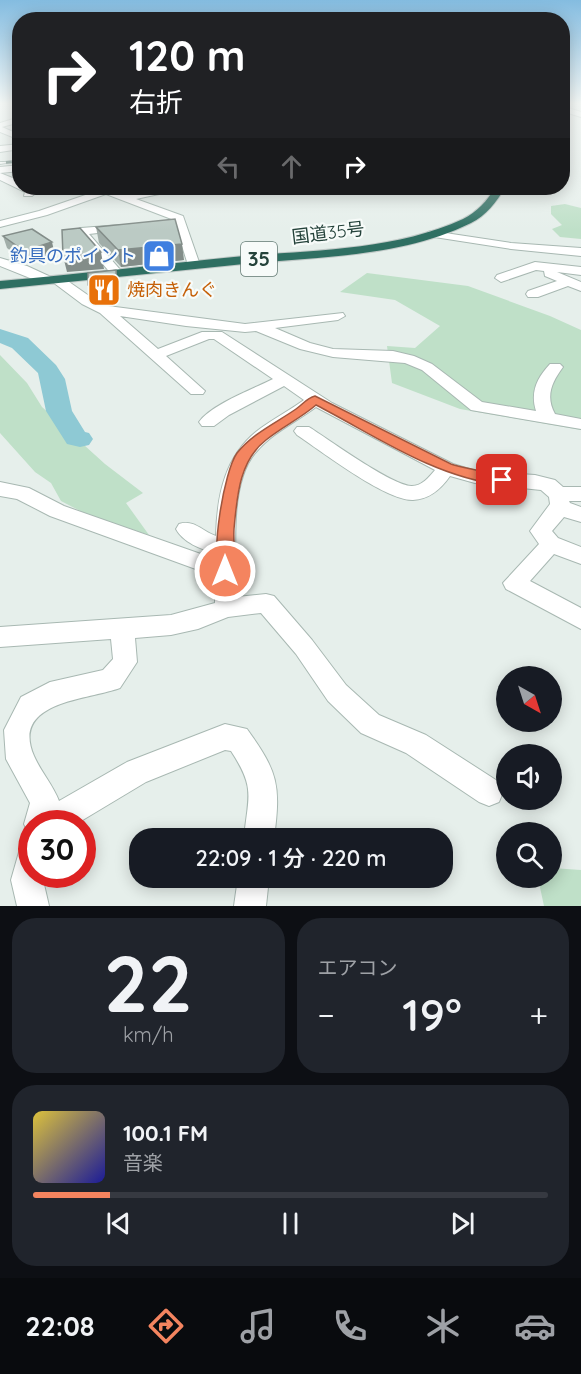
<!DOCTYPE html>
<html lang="ja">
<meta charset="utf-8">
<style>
:root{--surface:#171b24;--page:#20242c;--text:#f1f3f6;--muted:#9ea1a6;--line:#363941;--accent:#f4845f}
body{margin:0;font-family:Quicksand,"Noto Sans JP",sans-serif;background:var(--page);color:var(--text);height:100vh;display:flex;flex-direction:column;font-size:22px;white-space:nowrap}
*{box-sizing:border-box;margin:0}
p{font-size:20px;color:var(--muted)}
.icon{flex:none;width:33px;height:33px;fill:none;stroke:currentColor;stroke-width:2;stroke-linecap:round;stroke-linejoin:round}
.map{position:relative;height:906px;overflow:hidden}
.panel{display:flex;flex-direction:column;gap:12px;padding:12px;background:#0d0f14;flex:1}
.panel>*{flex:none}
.top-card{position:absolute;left:12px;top:12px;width:558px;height:183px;border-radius:24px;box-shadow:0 3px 15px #0003;background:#202124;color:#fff;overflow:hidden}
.needle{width:39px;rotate:141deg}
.controls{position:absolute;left:496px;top:666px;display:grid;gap:12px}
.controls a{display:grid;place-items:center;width:66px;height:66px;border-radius:50%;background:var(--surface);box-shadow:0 3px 15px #0003;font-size:30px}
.speed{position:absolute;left:18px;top:810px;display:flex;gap:12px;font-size:30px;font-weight:700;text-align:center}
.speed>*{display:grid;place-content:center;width:78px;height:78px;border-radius:50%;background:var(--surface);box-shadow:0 3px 15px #0003;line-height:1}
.speed .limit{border:9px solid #d22;background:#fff;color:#111}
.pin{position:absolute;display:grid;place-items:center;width:51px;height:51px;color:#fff;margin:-26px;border-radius:12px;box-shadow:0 3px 9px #0006}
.me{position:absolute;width:66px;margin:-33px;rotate:0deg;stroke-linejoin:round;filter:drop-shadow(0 0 4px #0008)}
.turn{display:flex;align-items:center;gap:21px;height:126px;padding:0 18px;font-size:27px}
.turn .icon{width:78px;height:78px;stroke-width:2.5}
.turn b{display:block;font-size:42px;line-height:51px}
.lanes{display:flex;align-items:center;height:57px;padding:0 18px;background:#0003;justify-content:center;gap:30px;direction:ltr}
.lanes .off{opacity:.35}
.big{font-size:45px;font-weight:600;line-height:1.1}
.panel .card{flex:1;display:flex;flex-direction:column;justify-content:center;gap:9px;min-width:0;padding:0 21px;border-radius:24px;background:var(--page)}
.panel .dial{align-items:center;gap:0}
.dial b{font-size:78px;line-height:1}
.song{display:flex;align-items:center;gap:18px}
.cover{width:72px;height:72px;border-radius:9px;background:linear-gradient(135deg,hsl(50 70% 55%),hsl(240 70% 35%))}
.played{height:6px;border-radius:3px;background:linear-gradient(90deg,var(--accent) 15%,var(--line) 15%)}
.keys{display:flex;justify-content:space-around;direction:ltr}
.heat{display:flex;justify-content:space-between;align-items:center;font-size:33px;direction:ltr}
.panel .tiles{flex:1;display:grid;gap:12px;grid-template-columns:1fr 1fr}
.card:last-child{grid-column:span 2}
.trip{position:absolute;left:129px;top:828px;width:324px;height:60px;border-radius:24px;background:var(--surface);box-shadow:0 3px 15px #0003;font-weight:600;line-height:60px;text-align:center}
.tab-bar{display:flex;height:96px;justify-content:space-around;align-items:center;background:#090b0e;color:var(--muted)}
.tab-bar .icon{width:42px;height:42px}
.tab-bar .active{color:var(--accent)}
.tab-bar b{font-size:27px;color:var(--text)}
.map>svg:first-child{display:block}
.green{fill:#bfe0c8}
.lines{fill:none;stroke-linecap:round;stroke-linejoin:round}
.river{fill:#8ec9d4;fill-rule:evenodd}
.minor-casing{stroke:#a8b8b2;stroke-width:2}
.highway-casing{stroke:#c2cac8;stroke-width:2}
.minor{fill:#fff;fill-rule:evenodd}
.highway{fill:#2f6f62;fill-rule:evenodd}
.rail-casing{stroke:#5f7d75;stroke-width:3}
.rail{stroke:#f7fbf9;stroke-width:2;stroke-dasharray:6;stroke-linecap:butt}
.wall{fill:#a1aea9}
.shaded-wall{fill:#838d89}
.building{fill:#bbcac4;stroke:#838d89;stroke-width:1.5}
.route{fill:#f4845f;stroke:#9f563e;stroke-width:1.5}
.labels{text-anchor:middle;stroke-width:4.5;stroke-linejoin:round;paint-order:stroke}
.far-street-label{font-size:18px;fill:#24423a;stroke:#f7fbf9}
.far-shop-label{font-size:18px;fill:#366cbe;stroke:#f7fbf9;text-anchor:end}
.far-food-label{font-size:18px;fill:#c56008;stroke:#f7fbf9;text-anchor:start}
.shield{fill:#f7fbf9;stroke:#637a73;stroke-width:1.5}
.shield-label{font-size:20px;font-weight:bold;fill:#24423a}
</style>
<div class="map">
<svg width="581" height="906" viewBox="0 0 581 906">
<rect width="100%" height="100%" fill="#e6efeb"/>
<g class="green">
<path d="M565,204L581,208V239L560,237L552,229L562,225L551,214V206Z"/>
<path d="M367,273L468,286L550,316L581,330V430L460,409L392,383L387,346L415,348L440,326L395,300L340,292Z"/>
<path d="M0,355L27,383L42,407L105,464L143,493L126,503L149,535L86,514L61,501L51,483L35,472L0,433Z"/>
<path d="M552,868L581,870V906H544L538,878H552Z"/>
</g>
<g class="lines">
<path class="river" d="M0,329L28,338L56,365L65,379L72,411L85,432L89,433L93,439L89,445L80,447L67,444L46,411L38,373L12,348L0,343Z"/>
<g class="minor-casing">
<g id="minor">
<path d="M562,106L581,112V117L562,111Z"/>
<path d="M20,117V122L2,127L20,135V140L0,132V123Z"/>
<path d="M20,144V149L0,152V146Z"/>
<path d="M20,165V171L0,173V167Z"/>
<path d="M0,173L20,181V188H31L37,192L32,196H24L25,192L0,180Z"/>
<path d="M93,188H106L126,195L159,188H217L212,191L159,194L136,199L183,216L200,265L198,268L194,269L188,265L174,220L106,194L47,215L0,227V221L39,211L97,191Z"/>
<path d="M120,225L126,228L124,230L89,234L123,273L117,277L113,276L75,231L81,228Z"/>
<path d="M432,231L511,243L581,248V256L511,249L428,236V232Z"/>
<path d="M0,258L27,266L53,278L62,277L92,298L108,306L245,324L343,313L345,316L338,320L275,328L310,343L333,349L393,351L414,356L432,364L482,402L536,411C530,392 537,378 550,364H560L563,367C552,382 545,396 555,414L581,419V429L471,410L422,370L405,363L333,357L300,349L256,331L245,332L186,326L120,316L158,349L202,332H222L332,403L453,464L476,471L535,475L555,480L563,487H581V501H569L570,503L581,507V522L564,517L552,531L558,538L581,547V564L554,554L530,581L581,608V629L506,589L503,583L539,544L530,531L550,504L549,497L541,490L475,483L450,476C441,489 430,499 413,500C386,501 321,451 297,435L294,431L297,427H309C328,439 394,487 412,486C422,486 429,477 435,470L316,407C296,422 272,433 256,452C228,483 236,558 237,597L266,594L274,596L312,640L346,685L379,715L426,735L499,782L503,792L499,802L489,806L479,802L406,753L361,733L328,701L296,654L261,613L228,617L198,629L171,635L135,638L137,662L120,688C88,700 10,701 34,756C41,772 53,785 59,801L127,762L225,724L247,729C278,772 281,785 274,838H244C248,796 256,789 231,751L225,750L146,782L76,824H32V836L29,834L24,824L30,803L6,759L4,730L21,697L50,682L103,670L113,659L111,639L0,647V627L171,615L215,603V576L50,516L17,499L0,496V482L29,488L64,506L215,559V552C201,550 183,542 176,529L179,524C194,519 203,532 216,536C217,495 225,454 261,428C275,418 290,410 304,400L284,386L229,415L214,426H202L199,422C212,404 253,389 273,379L214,339H209L166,356L205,391L203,394H191L100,313L82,304L54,283L45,284L0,266Z"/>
<path d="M535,262L581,267V275L557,272L581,282V291L568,286L538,297H528L526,294L528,291L557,281L545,276L544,271L536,270L501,282L495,278L497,275Z"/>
<path d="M32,841V874H44L43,880L49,906H17L11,880L21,845Z"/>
<path d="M238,878H269L266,906H234Z"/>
</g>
</g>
<g class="highway-casing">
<path id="highway" d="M495,188H505C496,202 486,216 471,223C402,257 318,257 244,264C163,272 81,281 0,289V281C82,274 163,264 244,256C316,250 396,250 463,219C477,212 487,201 495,188Z"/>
</g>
<use href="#minor" class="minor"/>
<use href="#highway" class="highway"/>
<g class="rail-casing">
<path id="rail" d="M0,163L20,161"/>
</g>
<use href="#rail" class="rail"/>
</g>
<g class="wall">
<path d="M96,227L184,260L121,267L99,243Z"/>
<path d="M3,236L55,255L28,264L7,248Z"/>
<path d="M116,270L119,297L98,298L90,294L88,285Z"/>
</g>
<g class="shaded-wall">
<path d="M52,242L55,255L28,264L24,251Z"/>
<path d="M182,244L184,260L121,267L118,250Z"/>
<path d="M101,252L104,269L67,272L63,256Z"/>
</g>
<g class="building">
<path d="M175,219L182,244L118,250L96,227Z"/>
<path d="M80,228L101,252L63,256L62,230Z"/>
<path d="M32,229L52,242L24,251L3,236Z"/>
<path d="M116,270L117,287L96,289L88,285V273Z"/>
</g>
<linearGradient id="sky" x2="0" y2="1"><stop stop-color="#84bce0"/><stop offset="0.45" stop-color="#f4f8f6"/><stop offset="1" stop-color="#f4f8f6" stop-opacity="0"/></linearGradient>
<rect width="581" height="230" fill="url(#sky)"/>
<path class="route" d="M315,396L451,464C462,468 505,475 509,480L502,485C434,477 376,436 316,405C301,418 282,427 266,440C239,461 237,497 234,529C233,543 237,564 231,575L225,577L220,575C210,556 224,471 237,453C253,433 276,423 296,409C303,404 307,398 315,396Z"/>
<defs>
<g id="shop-square" transform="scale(1.725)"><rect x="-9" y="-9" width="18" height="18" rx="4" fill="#3f7fe0" stroke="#f7fbf9"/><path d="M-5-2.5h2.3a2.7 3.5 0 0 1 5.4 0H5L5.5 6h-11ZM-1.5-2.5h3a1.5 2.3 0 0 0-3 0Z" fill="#fff"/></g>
<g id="restaurant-square" transform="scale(1.725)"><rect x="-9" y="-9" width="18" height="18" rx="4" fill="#e8710a" stroke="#f7fbf9"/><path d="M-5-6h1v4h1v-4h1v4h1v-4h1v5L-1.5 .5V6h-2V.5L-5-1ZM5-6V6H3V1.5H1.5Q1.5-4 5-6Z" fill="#fff"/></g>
</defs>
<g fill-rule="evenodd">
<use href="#shop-square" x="159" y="256"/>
<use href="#restaurant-square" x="104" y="290"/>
</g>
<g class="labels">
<g class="far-street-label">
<text transform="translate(328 233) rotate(-7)" y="6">国道35号</text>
</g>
<g class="far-shop-label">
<text x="136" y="262">釣具のポイント</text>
</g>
<g class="far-food-label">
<text x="127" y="296">焼肉きんぐ</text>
</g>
<rect class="shield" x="241" y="242" width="36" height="34" rx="4.5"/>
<g class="shield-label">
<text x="259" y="266">35</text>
</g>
</g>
</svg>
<div class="controls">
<a><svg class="needle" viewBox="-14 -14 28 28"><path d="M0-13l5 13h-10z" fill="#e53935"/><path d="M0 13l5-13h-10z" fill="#9ea1a6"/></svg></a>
<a><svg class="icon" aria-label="sound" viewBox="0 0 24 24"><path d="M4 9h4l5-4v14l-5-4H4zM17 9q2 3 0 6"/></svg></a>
<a><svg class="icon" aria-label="search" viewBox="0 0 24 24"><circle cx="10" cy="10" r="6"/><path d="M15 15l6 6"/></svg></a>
</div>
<div class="speed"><div class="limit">30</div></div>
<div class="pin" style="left:502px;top:480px;background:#d93025"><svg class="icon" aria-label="arrive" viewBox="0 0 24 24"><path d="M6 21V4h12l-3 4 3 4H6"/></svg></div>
<svg class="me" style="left:225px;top:571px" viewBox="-20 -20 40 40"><circle r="17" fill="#f4845f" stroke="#fff" stroke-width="3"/><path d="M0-11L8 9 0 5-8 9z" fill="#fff"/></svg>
<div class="trip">22:09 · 1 分 · 220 m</div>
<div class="top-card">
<div class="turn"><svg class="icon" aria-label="right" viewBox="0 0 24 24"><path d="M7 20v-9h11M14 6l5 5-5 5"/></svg><div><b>120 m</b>右折</div></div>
<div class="lanes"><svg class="icon off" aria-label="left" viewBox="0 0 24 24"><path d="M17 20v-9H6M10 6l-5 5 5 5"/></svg><svg class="icon off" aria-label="ahead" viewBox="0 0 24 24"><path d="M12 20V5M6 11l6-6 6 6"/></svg><svg class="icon" aria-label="right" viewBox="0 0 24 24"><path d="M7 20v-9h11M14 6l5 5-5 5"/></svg></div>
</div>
</div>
<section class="panel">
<div class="tiles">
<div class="card dial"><b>22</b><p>km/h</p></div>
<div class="card"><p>エアコン</p>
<div class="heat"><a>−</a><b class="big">19°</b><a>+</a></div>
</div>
<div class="card">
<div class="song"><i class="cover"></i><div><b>100.1 FM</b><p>音楽</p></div></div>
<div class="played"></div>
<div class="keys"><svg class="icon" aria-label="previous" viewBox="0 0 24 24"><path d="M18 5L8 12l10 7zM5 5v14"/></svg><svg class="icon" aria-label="pause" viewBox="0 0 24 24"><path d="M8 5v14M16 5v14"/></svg><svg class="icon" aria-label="next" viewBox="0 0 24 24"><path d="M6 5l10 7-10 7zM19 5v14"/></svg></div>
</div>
</div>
</section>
<nav class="tab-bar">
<b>22:08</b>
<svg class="icon active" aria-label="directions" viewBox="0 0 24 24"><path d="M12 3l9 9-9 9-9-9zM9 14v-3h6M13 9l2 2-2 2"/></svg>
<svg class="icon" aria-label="music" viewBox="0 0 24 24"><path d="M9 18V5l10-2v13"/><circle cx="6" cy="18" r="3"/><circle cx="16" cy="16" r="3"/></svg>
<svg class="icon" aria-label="phone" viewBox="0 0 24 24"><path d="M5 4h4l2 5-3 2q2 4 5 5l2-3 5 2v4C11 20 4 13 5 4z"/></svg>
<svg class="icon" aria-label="climate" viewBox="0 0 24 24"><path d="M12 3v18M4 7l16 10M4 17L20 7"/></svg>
<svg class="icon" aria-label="car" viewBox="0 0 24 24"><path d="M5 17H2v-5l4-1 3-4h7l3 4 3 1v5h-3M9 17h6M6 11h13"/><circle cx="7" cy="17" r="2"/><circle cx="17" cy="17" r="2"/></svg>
</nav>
